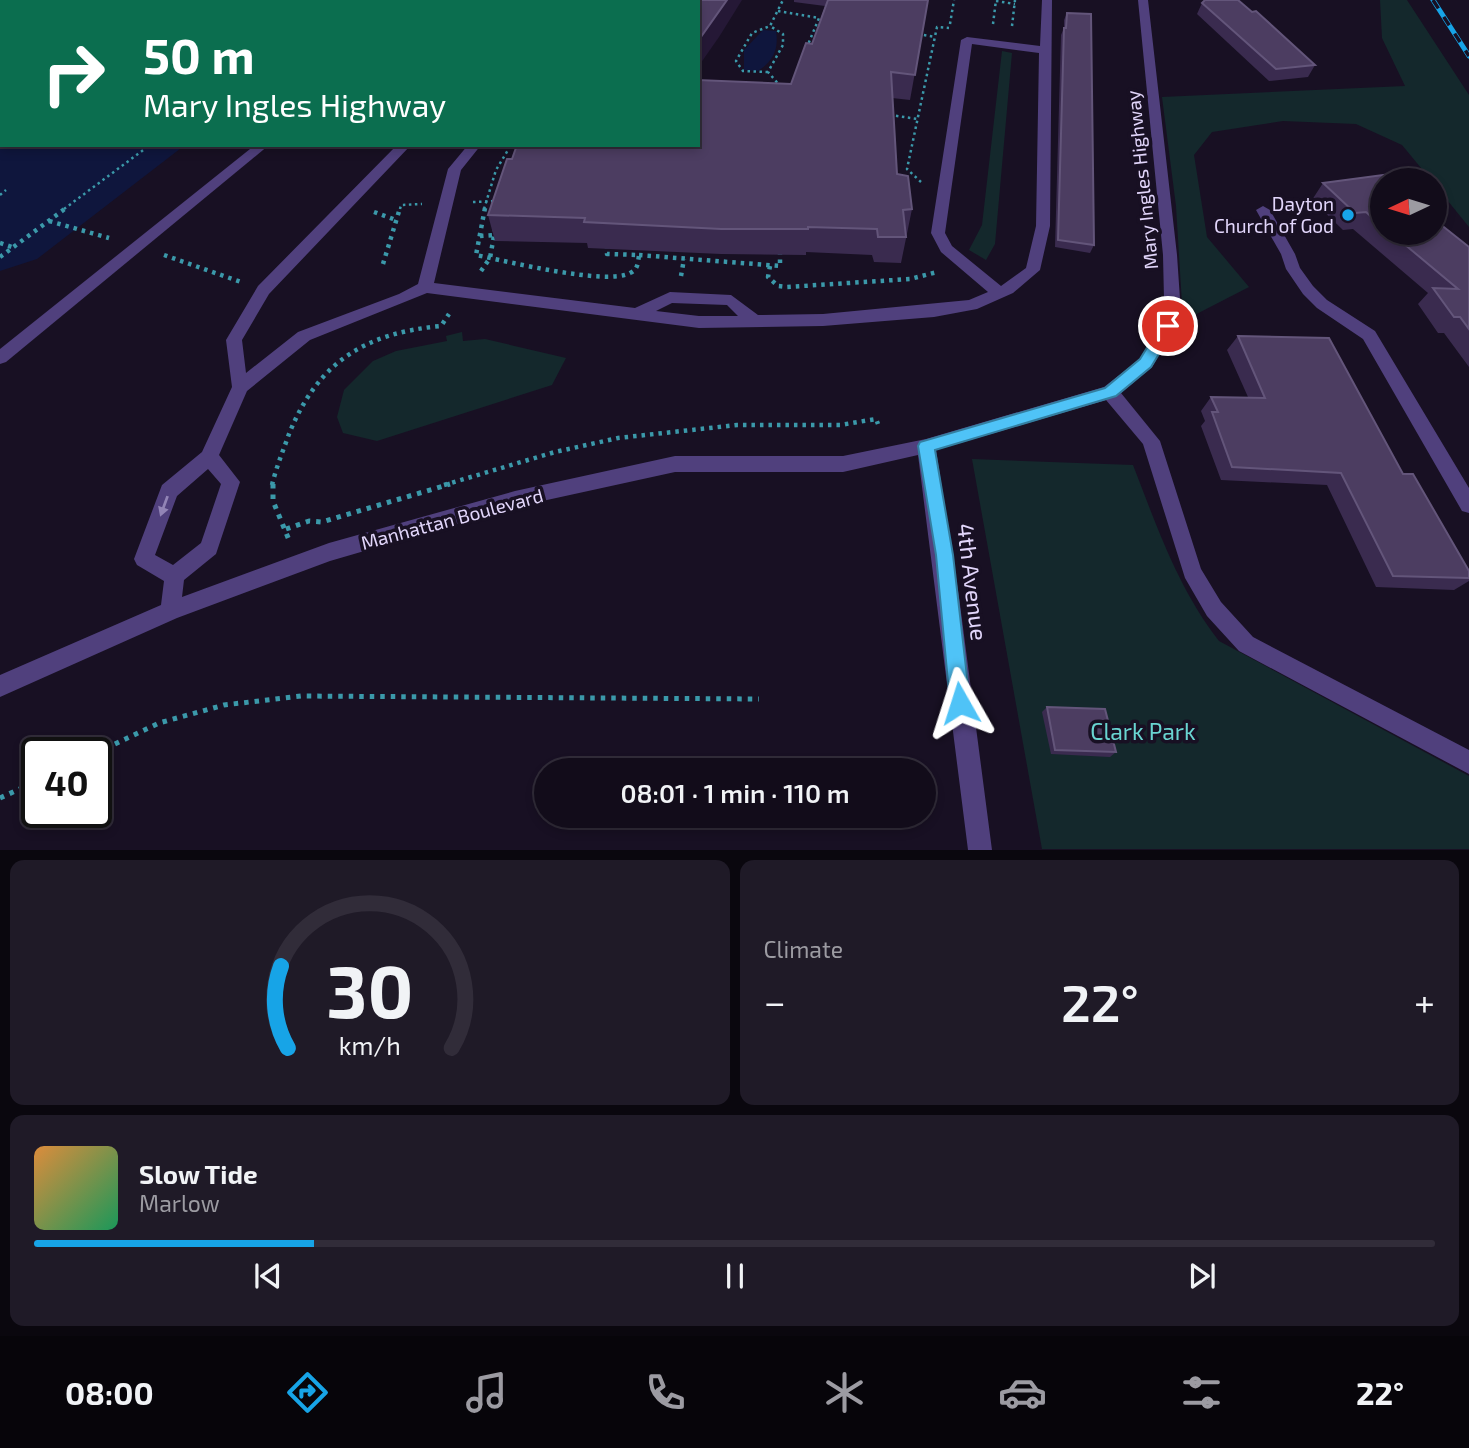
<!DOCTYPE html>
<meta charset="utf-8">
<style>
:root{--surface:#120c1a;--page:#1f1a27;--text:#f1f3f6;--muted:#9c9ba2;--line:#312c39;--accent:#17a4e7}
body{margin:0;font-family:"Exo 2",sans-serif;background:var(--page);color:var(--text);height:100vh;display:flex;flex-direction:column;font-size:26px;white-space:nowrap}
*{box-sizing:border-box;margin:0}
p{font-size:23px;color:var(--muted)}
.icon{flex:none;width:38px;height:38px;fill:none;stroke:currentColor;stroke-width:2;stroke-linecap:round;stroke-linejoin:round}
.map{position:relative;height:850px;overflow:hidden}
.drawer{display:flex;flex-direction:column;gap:10px;padding:10px;background:#0a070e;flex:1}
.drawer>*{flex:none}
.banner{position:absolute;left:0px;top:0px;width:700px;height:147px;box-shadow:0 4px 10px #0003,0 0 0 2px var(--line);background:#0b6e4f;color:#fff;overflow:hidden}
.needle{width:46px;rotate:266deg}
.tools{position:absolute;left:1370px;top:168px;display:grid;gap:14px}
.tools a{display:grid;place-items:center;width:77px;height:77px;border-radius:50%;background:var(--surface);box-shadow:0 4px 10px #0003,0 0 0 2px var(--line);font-size:35px}
.speed{position:absolute;left:21px;top:737px;display:flex;gap:14px;font-size:35px;font-weight:700;text-align:center}
.speed>*{display:grid;place-content:center;width:91px;height:91px;border-radius:50%;background:var(--surface);box-shadow:0 4px 10px #0003,0 0 0 2px var(--line);line-height:1}
.speed .limit{border:4px solid #111;border-radius:10px;background:#fff;color:#111}
.pin{position:absolute;display:grid;place-items:center;width:60px;height:60px;color:#fff;margin:-30px;border:4px solid #fff;border-radius:50%;box-shadow:0 2px 7px #0007}
.me{position:absolute;width:77px;margin:-38px;rotate:354deg;stroke-linejoin:round;filter:drop-shadow(0 0 5px #0008)}
.turn{display:flex;align-items:center;gap:24px;height:147px;padding:0 28px;font-size:32px}
.turn .icon{width:91px;height:91px;stroke-width:2.5}
.turn b{display:block;font-size:49px;line-height:60px}
.big{font-size:52px;font-weight:600;line-height:1.1}
.drawer .widget{flex:1;display:flex;flex-direction:column;justify-content:center;gap:10px;min-width:0;padding:0 24px;border-radius:14px;background:var(--page)}
.drawer .dial{align-items:center;gap:0}
.dial svg{height:182px;overflow:visible;fill:none;stroke:var(--line);stroke-width:7;stroke-linecap:round;text-anchor:middle}
.dial text{fill:var(--text);stroke:none}
.song{display:flex;align-items:center;gap:21px}
.cover{width:84px;height:84px;border-radius:10px;background:linear-gradient(135deg,hsl(30 70% 55%),hsl(150 70% 35%))}
.played{height:7px;border-radius:4px;background:linear-gradient(90deg,var(--accent) 20%,var(--line) 20%)}
.keys{display:flex;justify-content:space-around;direction:ltr}
.heat{display:flex;justify-content:space-between;align-items:center;font-size:38px;direction:ltr}
.drawer .tiles{flex:1;display:grid;gap:10px;grid-template-columns:1fr 1fr}
.widget:last-child{grid-column:span 2}
.trip{position:absolute;left:534px;top:758px;width:402px;height:70px;border-radius:35px;background:var(--surface);box-shadow:0 4px 10px #0003,0 0 0 2px var(--line);font-weight:600;line-height:70px;text-align:center}
.menu{display:flex;height:112px;justify-content:space-around;align-items:center;background:#07050a;color:var(--muted)}
.menu .icon{width:49px;height:49px}
.menu .active{color:var(--accent)}
.menu b{font-size:32px;color:var(--text)}
.map>svg:first-child{display:block}
.green{fill:#14282c}
.water{fill:#0f163d}
.lines{fill:none;stroke-linecap:round;stroke-linejoin:round}
.path-far2{stroke:#3b99aa;stroke-width:2.5;stroke-dasharray:2.5 3.5;stroke-linecap:butt}
.path-far1{stroke:#3b99aa;stroke-width:4.5;stroke-dasharray:3.5 5;stroke-linecap:butt}
.path{stroke:#3b99aa;stroke-width:5;stroke-dasharray:4.5 6;stroke-linecap:butt}
.minor{fill:#50407d;fill-rule:evenodd}
.rail-casing{stroke:#17a4e7;stroke-width:5}
.rail{stroke:#181023;stroke-width:3.5;stroke-dasharray:10;stroke-linecap:butt}
.wall{fill:#3a2b4f}
.shaded-wall{fill:#251836}
.building{fill:#4c3d61;stroke:#63557a;stroke-width:2}
.oneway{fill:#9284b6}
.route{fill:#4fc3f7;stroke:#337fa1;stroke-width:2}
.poi-dot{fill:#17a4e7;stroke:#181023;stroke-width:2.5}
.labels{text-anchor:middle;stroke-width:7;stroke-linejoin:round;paint-order:stroke}
.street-label{font-size:19px;fill:#e2d6fb;stroke:#181023}
.poi-label{font-size:19px;fill:#e2d6fb;stroke:#181023;text-anchor:end}
.near-street-label{font-size:23px;fill:#e2d6fb;stroke:#181023}
.near-park-label{font-size:23px;fill:#69d4d1;stroke:#181023}
</style>
<div class="map">
<svg width="1469" height="850" viewBox="0 0 1469 850">
<rect width="100%" height="100%" fill="#181023"/>
<g class="green">
<path d="M1380,0H1407L1469,95V227L1435,185V180H1431L1402,145L1356,124L1283,121L1212,132L1194,155L1207,237L1249,287L1179,323L1182,304L1176,206L1162,97L1405,86L1382,38Z"/>
<path d="M1002,51L1012,53L995,244L986,260L969,250L982,225Z"/>
<path d="M462,332L463,341L485,339L566,358L552,385L377,441L343,433L337,417L344,390L373,361L396,351L447,341L446,336Z"/>
<path d="M972,459L1133,465C1157,527 1178,588 1219,641L1469,776V849H1042Z"/>
</g>
<g class="water">
<path d="M0,0H375L2,2V145H185L37,259L0,271Z"/>
<path d="M763,30L776,31C779,50 773,61 758,71L744,70V50Z"/>
</g>
<g class="lines">
<g class="path-far2">
<path d="M278,0L287,2"/>
<path d="M996,1L1015,4"/>
<path d="M168,2L171,0"/>
<path d="M210,2L213,0"/>
<path d="M255,2L257,0"/>
<path d="M299,2L301,0"/>
<path d="M344,2L346,0"/>
<path d="M778,11L819,18L807,47"/>
<path d="M950,24L954,0"/>
<path d="M993,24L996,0"/>
<path d="M1012,26L1015,0"/>
<path d="M918,34L935,37"/>
<path d="M768,72L743,71L736,61L752,33L770,26"/>
<path d="M781,87L768,72L783,45V34L770,26L783,0"/>
<path d="M890,115L918,119"/>
<path d="M921,182L907,169L937,27L949,28"/>
<path d="M0,195L6,190"/>
<path d="M473,202L496,201"/>
<path d="M64,209L150,145"/>
<path d="M400,209L401,205L422,204"/>
<path d="M484,209L496,170L511,145"/>
</g>
<g class="path-far1">
<path d="M485,208L476,255C506,261 606,286 630,273C638,270 638,262 639,255L607,254V248"/>
<path d="M374,212L396,220"/>
<path d="M49,221L109,238"/>
<path d="M480,236L494,235"/>
<path d="M0,243L12,247"/>
<path d="M164,255L241,282"/>
<path d="M639,255L780,266V254"/>
<path d="M0,257L66,208"/>
<path d="M383,264L400,208"/>
<path d="M770,266L768,277L778,286L787,287L910,279L937,272"/>
<path d="M481,271L490,258L495,230"/>
<path d="M681,276L684,259"/>
<path d="M272,485C276,468 283,451 289,434C318,362 365,333 441,326L449,314"/>
<path d="M444,485L555,452L618,438L737,425H840L876,419L878,424"/>
</g>
<g class="path">
<path d="M273,484V501L289,540"/>
<path d="M286,529L309,521L322,522L450,484"/>
<path d="M96,753L159,723L224,705L301,696L759,699"/>
<path d="M0,798L37,781"/>
</g>
<g class="minor">
<path d="M431,0H442L430,2Z"/>
<path d="M546,0H556L545,2Z"/>
<path d="M599,0H610L598,2Z"/>
<path d="M1042,0H1052L1050,226L1040,270L1013,293L977,309L934,317L823,326L699,328L427,293L310,340L247,391L219,455L240,482L216,554L184,580L182,597L329,543L515,491L675,456H843L926,439L1104,387L1140,359L1160,326L1164,299L1163,255L1138,0H1148L1177,255L1180,299L1176,326L1152,367L1121,393L1160,441L1201,569L1221,602L1253,637L1469,750V774L1239,651L1207,616L1185,578L1143,444L1106,400L936,450L959,597L992,850H968L918,455L843,472H675L515,507L330,561L177,618L0,697V675L161,605L164,581L137,565L134,559L162,485L202,452L232,387L226,340L258,286L397,145H411L269,294L242,340L246,373L298,332L399,294L418,284L448,169L468,145H481L461,170L434,283L635,308L670,292L731,295L758,315L823,314L969,300L988,292L941,252L931,233L961,40L967,37L1040,46ZM972,44L1039,53L1036,226L1026,268L1001,286L952,246L945,233ZM672,303L727,305L738,316H699L656,311ZM208,469L221,484L201,543L173,565L155,555L177,496Z"/>
<path d="M255,145H269L6,362L0,364V349Z"/>
<path d="M1263,206L1270,210L1295,254L1300,268L1313,286L1327,300L1375,331L1469,488V513L1462,511L1363,339L1317,308L1303,294L1286,269L1281,254L1256,210Z"/>
</g>
<g class="rail-casing">
<path id="rail" d="M1433,0L1469,56"/>
</g>
<use href="#rail" class="rail"/>
</g>
<g class="wall">
<path d="M794,0H928L910,100L892,98L897,174L912,209L901,263L874,262L872,255L806,252V255L721,254L588,248L587,243L495,241L488,215L512,159L791,84L812,44L825,6L794,2Z"/>
<path d="M1202,3L1315,65L1308,77L1269,81L1197,14Z"/>
<path d="M1067,13L1094,245L1090,253L1055,247L1061,35L1064,28V20Z"/>
<path d="M1382,180V233H1435L1469,247V367L1444,333H1438L1418,304L1428,293L1353,229L1343,230L1312,200L1323,183Z"/>
<path d="M1238,336L1403,474L1469,571V581L1454,590L1376,587L1327,485L1221,480L1201,426L1205,421L1201,411L1211,397H1248L1227,350Z"/>
<path d="M1047,707L1116,752L1110,757L1051,754L1042,712Z"/>
</g>
<path class="shaded-wall" d="M727,0H742L719,37L698,67V41Z"/>
<g class="building">
<path d="M624,0H727L698,41V2H622Z"/>
<path d="M828,0H928L915,75L891,72L897,174L908,176L912,209L903,210L906,237H878L877,229L808,227V229H721L584,222L585,218L488,215L507,159H512L517,145H698V80L791,84L806,43L812,44Z"/>
<path d="M1205,0H1238L1252,12L1256,11L1315,65L1276,69L1202,3Z"/>
<path d="M1067,13L1091,14L1094,245L1058,240L1064,28H1066Z"/>
<path d="M1398,173L1406,180H1382V226L1366,212L1355,213L1323,183Z"/>
<path d="M1435,220L1469,247V329L1460,317H1454L1433,288L1458,289L1391,233H1435Z"/>
<path d="M1238,336L1329,338L1403,474H1413L1469,571V578L1393,576L1341,473L1232,467L1212,412H1218L1211,397L1265,398Z"/>
<path d="M1047,707L1105,709L1116,752L1055,750Z"/>
</g>
<defs><path id="oneway-solid" d="M-6-.8H1V-3.2L6.5 0L1 3.2V.8H-6Z" transform="scale(1.75)"/></defs>
<use class="oneway" href="#oneway-solid" transform="translate(164 506) rotate(110)"/>
<path class="route" d="M1168,321L1176,326L1151,367L1116,396L935,450L953,555L970,703L967,710L960,713L953,710L950,703L936,555L918,446L920,442L1105,388L1140,359L1163,322Z"/>
<circle class="poi-dot" cx="1348" cy="215" r="7"/>
<g class="labels">
<g class="street-label">
<text transform="translate(1142 180) rotate(-96)" y="7">Mary Ingles Highway</text>
<text transform="translate(452 519) rotate(-15)" y="7">Manhattan Boulevard</text>
</g>
<g class="poi-label">
<text x="1334" y="211">Dayton<tspan x="1334" dy="22">Church of God</tspan></text>
</g>
<g class="near-street-label">
<text transform="translate(972 582) rotate(83)" y="8">4th Avenue</text>
</g>
<g class="near-park-label">
<text x="1143" y="740">Clark Park</text>
</g>
</g>
</svg>
<div class="tools">
<a><svg class="needle" viewBox="-14 -14 28 28"><path d="M0-13l5 13h-10z" fill="#e53935"/><path d="M0 13l5-13h-10z" fill="#9c9ba2"/></svg></a>
</div>
<div class="speed"><div class="limit">40</div></div>
<div class="pin" style="left:1168px;top:326px;background:#d93025"><svg class="icon" aria-label="arrive" viewBox="0 0 24 24"><path d="M6 21V4h12l-3 4 3 4H6"/></svg></div>
<svg class="me" style="left:960px;top:703px" viewBox="-20 -20 40 40"><path d="M0-17L14 15 0 8-14 15z" fill="#4fc3f7" stroke="#fff" stroke-width="4"/></svg>
<div class="trip">08:01 · 1 min · 110 m</div>
<div class="banner">
<div class="turn"><svg class="icon" aria-label="right" viewBox="0 0 24 24"><path d="M7 20v-9h11M14 6l5 5-5 5"/></svg><div><b>50 m</b>Mary Ingles Highway</div></div>
</div>
</div>
<section class="drawer">
<div class="tiles">
<div class="widget dial"><svg viewBox="0 0 100 80">
<path d="M14 69A42 42 0 1 1 86 69"/>
<path d="M14 69A42 42 0 0 1 11 33" stroke="#17a4e7"/>
<text x="50" y="56" font-size="32" font-weight="700">30</text>
<text x="50" y="72" font-size="11">km/h</text>
</svg></div>
<div class="widget"><p>Climate</p>
<div class="heat"><a>−</a><b class="big">22°</b><a>+</a></div>
</div>
<div class="widget">
<div class="song"><i class="cover"></i><div><b>Slow Tide</b><p>Marlow</p></div></div>
<div class="played"></div>
<div class="keys"><svg class="icon" aria-label="previous" viewBox="0 0 24 24"><path d="M18 5L8 12l10 7zM5 5v14"/></svg><svg class="icon" aria-label="pause" viewBox="0 0 24 24"><path d="M8 5v14M16 5v14"/></svg><svg class="icon" aria-label="next" viewBox="0 0 24 24"><path d="M6 5l10 7-10 7zM19 5v14"/></svg></div>
</div>
</div>
</section>
<nav class="menu">
<b>08:00</b>
<svg class="icon active" aria-label="directions" viewBox="0 0 24 24"><path d="M12 3l9 9-9 9-9-9zM9 14v-3h6M13 9l2 2-2 2"/></svg>
<svg class="icon" aria-label="music" viewBox="0 0 24 24"><path d="M9 18V5l10-2v13"/><circle cx="6" cy="18" r="3"/><circle cx="16" cy="16" r="3"/></svg>
<svg class="icon" aria-label="phone" viewBox="0 0 24 24"><path d="M5 4h4l2 5-3 2q2 4 5 5l2-3 5 2v4C11 20 4 13 5 4z"/></svg>
<svg class="icon" aria-label="climate" viewBox="0 0 24 24"><path d="M12 3v18M4 7l16 10M4 17L20 7"/></svg>
<svg class="icon" aria-label="car" viewBox="0 0 24 24"><path d="M5 17H2v-5l4-1 3-4h7l3 4 3 1v5h-3M9 17h6M6 11h13"/><circle cx="7" cy="17" r="2"/><circle cx="17" cy="17" r="2"/></svg>
<svg class="icon" aria-label="filters" viewBox="0 0 24 24"><path d="M4 7h16M4 17h16"/><circle cx="9" cy="7" r="2"/><circle cx="15" cy="17" r="2"/></svg>
<b>22°</b>
</nav>
